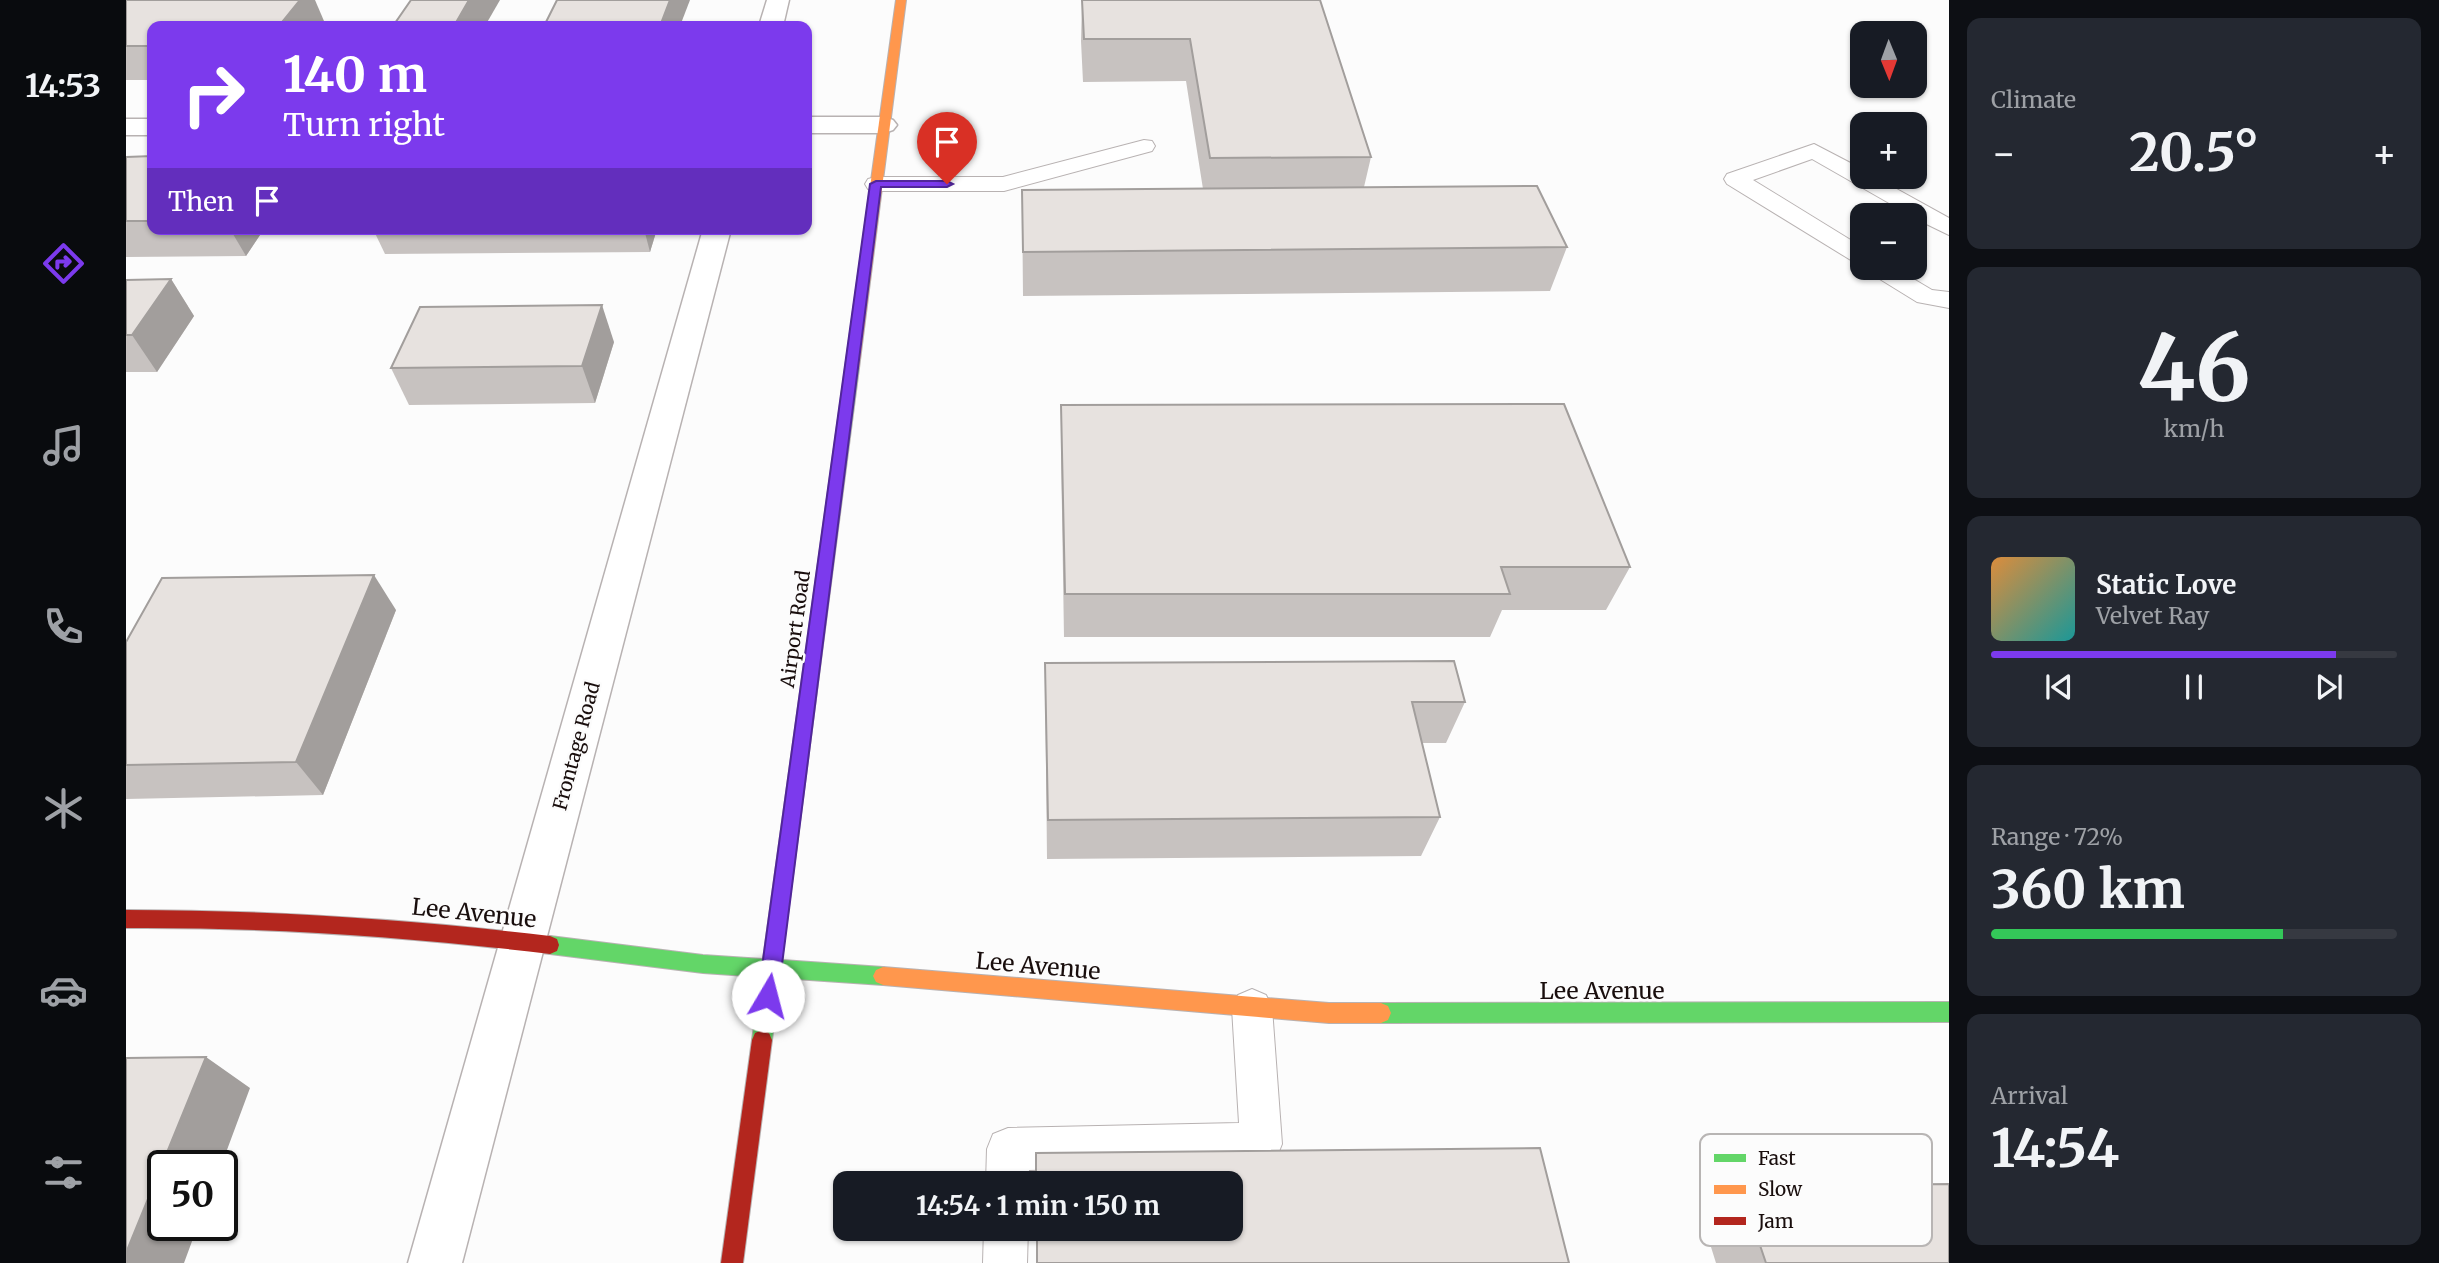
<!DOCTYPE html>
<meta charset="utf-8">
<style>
:root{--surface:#171b24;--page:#242831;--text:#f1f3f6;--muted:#9ea1a6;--line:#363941;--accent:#7c3aed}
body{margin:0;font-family:Merriweather,serif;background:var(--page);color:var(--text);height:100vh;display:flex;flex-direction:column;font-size:26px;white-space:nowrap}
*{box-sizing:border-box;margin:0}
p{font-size:23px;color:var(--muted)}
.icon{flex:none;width:38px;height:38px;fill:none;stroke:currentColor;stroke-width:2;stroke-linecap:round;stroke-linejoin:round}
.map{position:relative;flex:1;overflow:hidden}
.side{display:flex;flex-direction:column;gap:18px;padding:18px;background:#0d0f14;width:490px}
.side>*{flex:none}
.banner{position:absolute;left:21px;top:21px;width:665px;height:214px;border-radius:14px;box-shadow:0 2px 5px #0004;background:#7c3aed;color:#fff;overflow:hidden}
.needle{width:46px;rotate:179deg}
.tools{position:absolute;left:1724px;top:21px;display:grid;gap:14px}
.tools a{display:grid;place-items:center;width:77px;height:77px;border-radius:14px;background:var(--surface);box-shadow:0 2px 5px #0004;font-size:35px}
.speed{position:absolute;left:21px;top:1150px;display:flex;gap:14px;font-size:35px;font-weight:700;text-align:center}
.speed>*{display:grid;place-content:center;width:91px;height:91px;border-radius:50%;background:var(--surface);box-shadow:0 2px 5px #0004;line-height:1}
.speed .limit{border:4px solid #111;border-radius:10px;background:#fff;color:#111}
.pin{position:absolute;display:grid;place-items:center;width:60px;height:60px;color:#fff;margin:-72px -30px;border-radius:50% 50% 50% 0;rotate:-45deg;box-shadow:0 0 7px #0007}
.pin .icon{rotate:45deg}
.me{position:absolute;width:77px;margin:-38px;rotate:8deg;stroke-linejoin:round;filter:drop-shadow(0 0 5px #0008)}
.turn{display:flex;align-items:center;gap:24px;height:147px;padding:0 21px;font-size:32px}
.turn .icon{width:91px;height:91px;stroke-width:2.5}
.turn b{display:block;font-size:49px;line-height:60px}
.then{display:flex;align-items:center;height:66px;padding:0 21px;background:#0003;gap:14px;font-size:26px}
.big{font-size:52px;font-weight:700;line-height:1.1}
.side .card{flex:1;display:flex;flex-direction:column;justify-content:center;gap:10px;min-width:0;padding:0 24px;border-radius:14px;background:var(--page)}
.side .dial{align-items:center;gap:0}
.dial b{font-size:91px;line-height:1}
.song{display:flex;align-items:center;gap:21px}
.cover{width:84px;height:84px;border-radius:10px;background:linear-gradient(135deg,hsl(30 70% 55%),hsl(180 70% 35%))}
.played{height:7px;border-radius:4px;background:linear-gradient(90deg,var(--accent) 85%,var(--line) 85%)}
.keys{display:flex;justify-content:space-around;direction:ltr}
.heat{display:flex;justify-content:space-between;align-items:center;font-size:38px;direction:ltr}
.charge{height:10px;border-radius:5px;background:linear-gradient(90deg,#34c759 72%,var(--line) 0)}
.trip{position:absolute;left:707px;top:1171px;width:410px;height:70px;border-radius:14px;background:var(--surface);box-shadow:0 2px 5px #0004;font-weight:700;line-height:70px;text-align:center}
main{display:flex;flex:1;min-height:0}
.dock{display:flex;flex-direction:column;width:126px;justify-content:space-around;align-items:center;background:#090b0e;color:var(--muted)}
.dock .icon{width:49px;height:49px}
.dock .current{color:var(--accent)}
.dock b{font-size:32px;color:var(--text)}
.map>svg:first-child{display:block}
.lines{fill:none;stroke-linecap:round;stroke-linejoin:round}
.lane-casing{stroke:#b8b2b2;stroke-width:2}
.street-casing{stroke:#b8b2b2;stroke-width:3}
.fast-casing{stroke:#b8b2b2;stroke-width:2}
.slow-casing{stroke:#b8b2b2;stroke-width:2}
.jam-casing{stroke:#b8b2b2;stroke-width:2}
.lane{fill:#fff;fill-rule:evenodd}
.street{fill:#fff;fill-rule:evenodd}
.fast{fill:#63d668;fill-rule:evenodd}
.slow{fill:#ff974d;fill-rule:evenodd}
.jam{fill:#b3261e;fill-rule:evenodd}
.wall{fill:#c7c2c0}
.shaded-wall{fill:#a29e9c}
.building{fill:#e7e2df;stroke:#a29e9c;stroke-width:2}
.route{fill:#7c3aed;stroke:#51269a;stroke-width:2}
.labels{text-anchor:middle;stroke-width:5;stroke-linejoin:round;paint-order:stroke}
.street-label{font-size:19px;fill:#190e0d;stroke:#fcfcfc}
.near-street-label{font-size:23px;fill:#190e0d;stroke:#fcfcfc}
.key{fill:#fcfcfc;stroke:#b8b5b4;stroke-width:2}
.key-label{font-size:19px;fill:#190e0d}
</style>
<main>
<nav class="dock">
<b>14:53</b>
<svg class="icon current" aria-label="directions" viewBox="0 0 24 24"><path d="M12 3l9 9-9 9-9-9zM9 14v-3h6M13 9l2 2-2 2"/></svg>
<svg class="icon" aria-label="music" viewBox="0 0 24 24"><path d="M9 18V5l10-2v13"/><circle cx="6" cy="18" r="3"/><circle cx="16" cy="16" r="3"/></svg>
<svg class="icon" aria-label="phone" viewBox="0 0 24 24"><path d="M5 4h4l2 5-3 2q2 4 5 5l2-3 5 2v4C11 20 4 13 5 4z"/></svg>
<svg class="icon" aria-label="climate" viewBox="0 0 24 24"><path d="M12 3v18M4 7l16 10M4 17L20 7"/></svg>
<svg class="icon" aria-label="car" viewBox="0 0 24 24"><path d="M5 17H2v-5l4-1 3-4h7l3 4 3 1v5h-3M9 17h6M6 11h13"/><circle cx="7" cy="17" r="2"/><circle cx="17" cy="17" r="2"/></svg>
<svg class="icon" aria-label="filters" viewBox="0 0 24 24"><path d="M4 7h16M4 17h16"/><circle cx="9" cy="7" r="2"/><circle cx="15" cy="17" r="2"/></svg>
</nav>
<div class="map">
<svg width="1823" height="1263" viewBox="0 0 1823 1263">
<rect width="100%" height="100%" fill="#fcfcfc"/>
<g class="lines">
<g class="lane-casing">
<g id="lane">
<path d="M1018,140L1026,141L1029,146L1026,151L878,191H750L742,189L739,184L742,179L750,177H877Z"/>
<path d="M1688,144L1736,169V177H1749L1823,218V235L1788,218V215H1784L1686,159L1627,180L1736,247V264L1728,262L1601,184L1598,179L1601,174Z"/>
<path d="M1741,268H1769L1806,290L1823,292V308L1791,302L1744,273Z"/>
<path d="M1126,989L1140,995L1146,1008L1156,1144L1150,1159L1135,1165L903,1170L902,1183H860L861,1149L867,1134L882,1128L1113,1123L1106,1008L1112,995Z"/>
<path d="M858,1228H902L901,1263H857Z"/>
</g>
</g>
<g class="street-casing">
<g id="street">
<path d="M641,0H663L657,26H633Z"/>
<path d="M681,117H758L767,120L771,125L767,130L758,133H681Z"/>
<rect x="0" y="119" width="26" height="16"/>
<path d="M577,229H605L336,1263H282Z"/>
</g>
</g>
<g class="fast-casing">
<g id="fast">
<path d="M726,364L733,368L656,960L757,967L764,970L767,976L764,982L757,985L654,978L646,1040L643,1047L636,1050L629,1047L626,1040L635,977L577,973L424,954L417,951L415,945L417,939L424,936L577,955L637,959L719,368Z"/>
<path d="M1823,1002V1022L1255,1023L1248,1020L1245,1013L1248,1006L1255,1003Z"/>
</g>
</g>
<g class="slow-casing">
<g id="slow">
<path d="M770,0H780L733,368L726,372L719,368Z"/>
<path d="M757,967L1203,1003H1255L1262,1006L1265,1013L1262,1020L1255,1023H1203L757,985L750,982L747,976L750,970Z"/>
</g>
</g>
<g class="jam-casing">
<g id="jam">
<path d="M0,910C142,910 283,919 424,936L431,939L433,945L431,951L424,954C283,937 142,927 0,928Z"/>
<path d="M636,1030L643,1033L646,1040L617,1263H595L626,1040L629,1033Z"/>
</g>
</g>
<use href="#lane" class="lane"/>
<use href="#street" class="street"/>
<use href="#fast" class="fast"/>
<use href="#slow" class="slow"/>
<use href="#jam" class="jam"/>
</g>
<g class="wall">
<path d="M0,0L198,21L194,26H26V80H0Z"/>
<path d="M956,0H1194L1245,157L1238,187L1441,247L1424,291L897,296L896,190L1077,189L1060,81L957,82L955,41Z"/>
<path d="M26,156V229H138L120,256L0,257V157Z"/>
<path d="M247,229H531L524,252L259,254Z"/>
<path d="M45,279L68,316L31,372H0V280Z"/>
<path d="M488,342L469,403L283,405L265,368Z"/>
<path d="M935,405L1504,567L1480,610H1376L1364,637H938L935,450Z"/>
<path d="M270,610L197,795L0,799V642Z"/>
<path d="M919,663L1339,702L1320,743H1296L1314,817L1295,856L921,859Z"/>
<path d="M1614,1186L1823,1263H1590L1574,1212Z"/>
</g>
<g class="shaded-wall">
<path d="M174,0H189L198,21L194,26H153Z"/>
<path d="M343,0H374L359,26H328Z"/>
<path d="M544,0H564L554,26H534Z"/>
<path d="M104,229H138L120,256Z"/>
<path d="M518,229H531L524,252Z"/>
<path d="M45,279L68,316L31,372L6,335Z"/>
<path d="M476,305L488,342L469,403L456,366Z"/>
<path d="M248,575L270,610L197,795L170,762Z"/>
<path d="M80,1057L124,1088L95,1166H37V1225H72L58,1263H0V1253Z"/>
</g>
<g class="building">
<path d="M0,0H174L153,26H26V46H0Z"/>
<path d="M285,0H343L328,26H267Z"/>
<path d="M431,0H544L534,26H418Z"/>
<path d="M956,0H1194L1245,157L1084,158L1064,39H958Z"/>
<path d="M26,156V221H0V157Z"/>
<path d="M1411,186L1441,247L897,252L896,190Z"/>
<path d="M45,279L6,335H0V280Z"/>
<path d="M476,305L456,366L265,368L294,307Z"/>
<path d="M1438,404L1504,567H1375L1384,594H939L935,405Z"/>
<path d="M248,575L170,762L0,765V642L36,578Z"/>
<path d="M1328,661L1339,702H1286L1314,817L922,820L919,663Z"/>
<path d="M80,1057L0,1253V1058Z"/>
<path d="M1414,1148L1443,1263H911V1228H1104V1183H910V1153Z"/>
<path d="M1823,1184V1263H1640L1614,1186Z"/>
</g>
<path class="route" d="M750,181H821L827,184L821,187H755L652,996L649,1003L642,1006L635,1003L632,996L744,184Z"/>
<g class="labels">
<g class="street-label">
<text transform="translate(669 629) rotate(-82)" y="7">Airport Road</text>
<text transform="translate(450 746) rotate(-75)" y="7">Frontage Road</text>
</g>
<g class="near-street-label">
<text transform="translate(348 913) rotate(6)" y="8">Lee Avenue</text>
<text transform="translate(912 966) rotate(5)" y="8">Lee Avenue</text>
<text x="1476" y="999">Lee Avenue</text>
</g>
</g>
<rect x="1574" y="1134" width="232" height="112" rx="10" class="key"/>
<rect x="1588" y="1154" width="32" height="8" fill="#63d668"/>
<rect x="1588" y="1185" width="32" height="9" fill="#ff974d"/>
<rect x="1588" y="1217" width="32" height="8" fill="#b3261e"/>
<g class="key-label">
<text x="1632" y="1165">Fast</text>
<text x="1632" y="1196">Slow</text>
<text x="1632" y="1228">Jam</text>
</g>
</svg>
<div class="tools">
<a><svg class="needle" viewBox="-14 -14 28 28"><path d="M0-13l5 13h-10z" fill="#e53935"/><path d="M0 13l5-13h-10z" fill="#9ea1a6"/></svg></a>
<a>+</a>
<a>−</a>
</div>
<div class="speed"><div class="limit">50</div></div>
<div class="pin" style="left:821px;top:184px;background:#d93025"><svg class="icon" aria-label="arrive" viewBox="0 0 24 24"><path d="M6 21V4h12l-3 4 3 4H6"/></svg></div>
<svg class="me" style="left:642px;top:996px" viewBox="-20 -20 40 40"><circle r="19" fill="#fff"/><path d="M0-13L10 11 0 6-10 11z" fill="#7c3aed"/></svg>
<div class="trip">14:54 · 1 min · 150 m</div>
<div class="banner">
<div class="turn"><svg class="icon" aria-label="right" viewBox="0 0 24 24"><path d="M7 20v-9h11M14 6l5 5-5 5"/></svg><div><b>140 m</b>Turn right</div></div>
<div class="then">Then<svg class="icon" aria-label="arrive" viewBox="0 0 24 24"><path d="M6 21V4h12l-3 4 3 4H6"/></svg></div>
</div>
</div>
<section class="side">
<div class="card"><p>Climate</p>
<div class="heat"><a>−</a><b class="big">20.5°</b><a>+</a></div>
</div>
<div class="card dial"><b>46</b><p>km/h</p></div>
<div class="card">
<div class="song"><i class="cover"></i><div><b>Static Love</b><p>Velvet Ray</p></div></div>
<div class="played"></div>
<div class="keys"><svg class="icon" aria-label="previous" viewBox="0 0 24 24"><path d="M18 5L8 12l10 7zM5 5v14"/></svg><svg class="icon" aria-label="pause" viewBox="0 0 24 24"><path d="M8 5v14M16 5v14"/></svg><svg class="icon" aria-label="next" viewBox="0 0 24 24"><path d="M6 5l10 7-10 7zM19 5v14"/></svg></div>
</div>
<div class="card"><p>Range · 72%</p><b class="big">360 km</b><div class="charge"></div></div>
<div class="card"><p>Arrival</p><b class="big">14:54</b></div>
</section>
</main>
